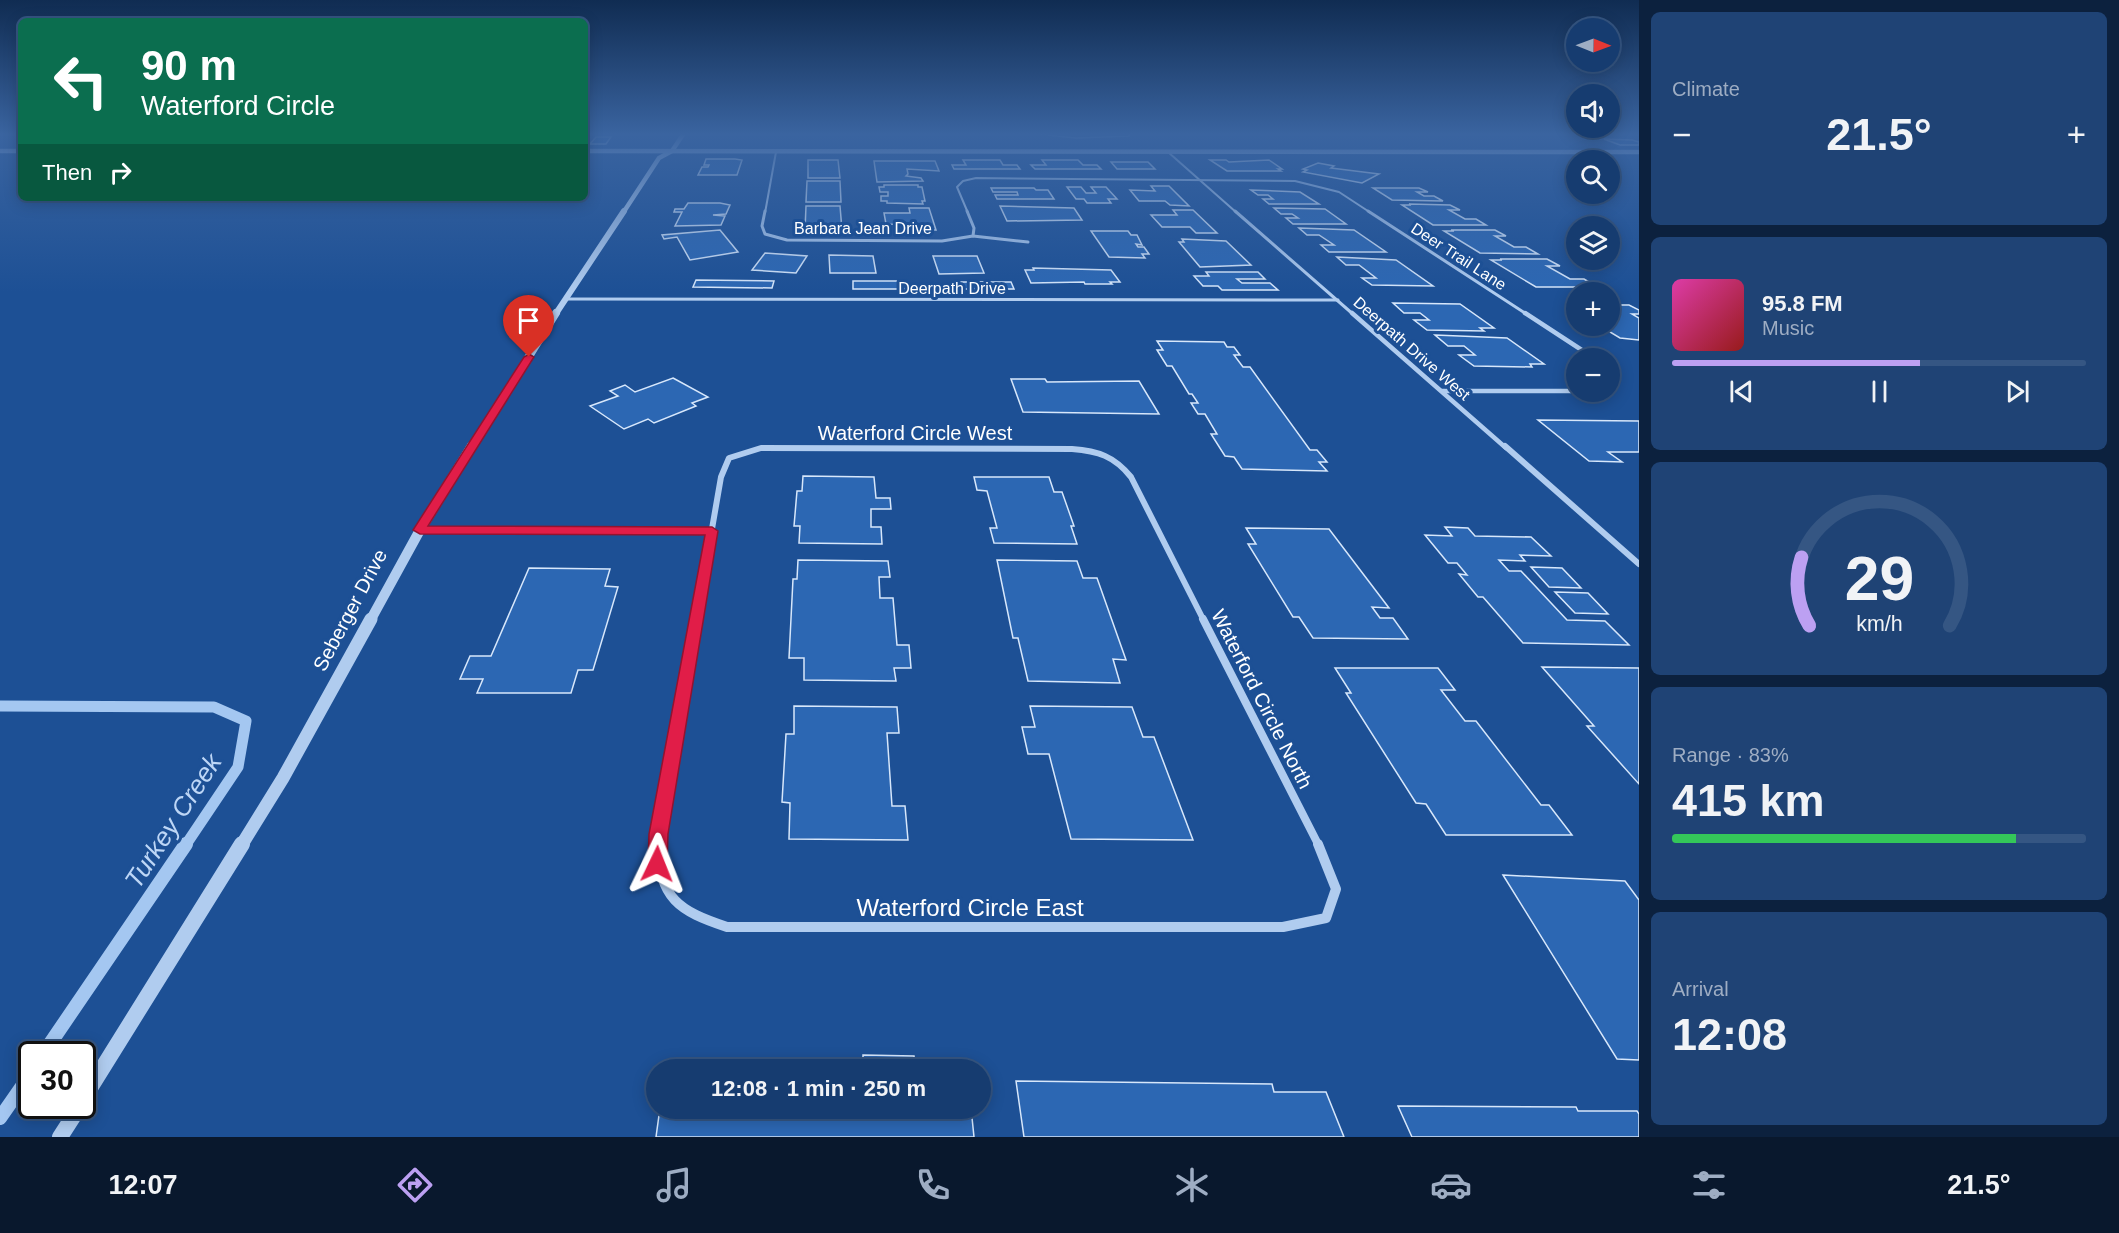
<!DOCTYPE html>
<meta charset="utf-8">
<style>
:root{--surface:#163c70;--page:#1f4375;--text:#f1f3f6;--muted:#9eadc3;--line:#355683;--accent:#bca0f2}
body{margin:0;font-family:Helvetica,sans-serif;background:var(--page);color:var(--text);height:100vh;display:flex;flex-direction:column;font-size:22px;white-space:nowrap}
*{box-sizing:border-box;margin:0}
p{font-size:20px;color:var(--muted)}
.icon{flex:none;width:33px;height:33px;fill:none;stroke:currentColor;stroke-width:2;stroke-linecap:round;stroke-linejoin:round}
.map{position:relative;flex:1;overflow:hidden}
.drawer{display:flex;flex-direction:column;gap:12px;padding:12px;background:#0c213e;width:480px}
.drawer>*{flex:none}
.guide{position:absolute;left:18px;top:18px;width:570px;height:183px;border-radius:9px;box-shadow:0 3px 15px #0003,0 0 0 2px var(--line);background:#0b6e4f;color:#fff;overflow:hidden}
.needle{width:39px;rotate:91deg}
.buttons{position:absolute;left:1566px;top:18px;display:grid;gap:12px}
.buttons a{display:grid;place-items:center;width:54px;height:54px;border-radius:50%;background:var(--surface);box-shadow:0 3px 15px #0003,0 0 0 2px var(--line);font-size:30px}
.speed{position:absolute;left:18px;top:1041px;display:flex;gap:12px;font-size:30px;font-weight:700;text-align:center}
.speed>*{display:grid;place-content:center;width:78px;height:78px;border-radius:50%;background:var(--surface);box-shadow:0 3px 15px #0003,0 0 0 2px var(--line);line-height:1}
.speed .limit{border:3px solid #111;border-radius:9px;background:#fff;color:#111}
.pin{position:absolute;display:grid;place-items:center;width:51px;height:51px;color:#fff;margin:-62px -26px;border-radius:50% 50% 50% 0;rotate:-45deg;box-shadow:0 0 6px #0007}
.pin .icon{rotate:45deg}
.me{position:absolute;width:66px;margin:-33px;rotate:2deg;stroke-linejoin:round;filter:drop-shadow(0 0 4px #0008)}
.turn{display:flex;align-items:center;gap:21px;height:126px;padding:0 24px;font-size:27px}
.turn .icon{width:78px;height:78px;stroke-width:2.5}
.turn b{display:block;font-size:42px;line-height:51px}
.then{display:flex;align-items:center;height:57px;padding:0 24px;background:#0003;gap:12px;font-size:22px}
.big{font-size:45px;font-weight:800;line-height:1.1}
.drawer .widget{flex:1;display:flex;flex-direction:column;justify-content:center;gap:9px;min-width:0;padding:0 21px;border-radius:9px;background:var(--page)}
.drawer .dial{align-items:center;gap:0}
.dial svg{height:156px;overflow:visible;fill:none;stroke:var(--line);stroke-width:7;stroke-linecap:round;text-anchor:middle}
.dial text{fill:var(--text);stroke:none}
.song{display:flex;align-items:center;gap:18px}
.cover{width:72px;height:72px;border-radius:9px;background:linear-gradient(135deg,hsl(320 70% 55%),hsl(0 70% 35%))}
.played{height:6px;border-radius:3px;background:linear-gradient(90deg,var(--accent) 60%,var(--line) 60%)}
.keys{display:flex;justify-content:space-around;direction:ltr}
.heat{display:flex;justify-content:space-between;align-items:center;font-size:33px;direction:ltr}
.charge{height:9px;border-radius:4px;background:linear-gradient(90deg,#34c759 83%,var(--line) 0)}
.trip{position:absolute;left:646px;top:1059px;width:345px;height:60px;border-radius:30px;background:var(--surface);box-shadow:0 3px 15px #0003,0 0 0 2px var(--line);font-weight:800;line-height:60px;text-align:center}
.dock{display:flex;height:96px;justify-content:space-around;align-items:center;background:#09182d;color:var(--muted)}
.dock .icon{width:42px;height:42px}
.dock .on{color:var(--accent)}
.dock b{font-size:27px;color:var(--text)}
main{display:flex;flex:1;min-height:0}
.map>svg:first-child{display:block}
.water{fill:#143c74;stroke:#a4c7f1;stroke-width:1.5}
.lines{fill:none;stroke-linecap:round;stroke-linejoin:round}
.stream-far1{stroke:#a4c7f1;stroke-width:11}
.stream{stroke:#a4c7f1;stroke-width:14}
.building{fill:#2c67b3;stroke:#d7e7fb;stroke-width:1.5}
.minor-far5{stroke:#b0ccef;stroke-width:2}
.minor-far4{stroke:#b0ccef;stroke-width:3}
.minor-far3{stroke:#b0ccef;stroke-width:4.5}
.minor-far2{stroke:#b0ccef;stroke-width:6}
.minor-far1{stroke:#b0ccef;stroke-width:8}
.minor{stroke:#b0ccef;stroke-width:10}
.tertiary-far5{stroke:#b0ccef;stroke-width:4.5}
.tertiary-far4{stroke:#b0ccef;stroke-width:6}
.tertiary-far3{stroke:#b0ccef;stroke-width:8}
.tertiary-far2{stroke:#b0ccef;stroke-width:10}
.tertiary-far1{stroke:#b0ccef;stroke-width:13}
.tertiary{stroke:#b0ccef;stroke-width:16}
.route{fill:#e11d48;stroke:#92132f;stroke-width:1.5}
.labels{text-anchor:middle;stroke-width:6;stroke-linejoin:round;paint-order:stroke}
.far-street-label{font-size:16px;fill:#fff;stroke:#1d5095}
.street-label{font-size:20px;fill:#fff;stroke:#1d5095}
.near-street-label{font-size:24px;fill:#fff;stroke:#1d5095}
.near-water-label{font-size:26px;font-style:italic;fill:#bdd6f6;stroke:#1d5095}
</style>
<main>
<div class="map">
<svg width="1639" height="1137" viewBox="0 0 1639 1137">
<rect width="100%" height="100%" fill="#1d5095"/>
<path class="water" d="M1029,133H1131L1129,136L1076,138Z"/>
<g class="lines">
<path class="stream-far1" d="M0,706L214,707L246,721L238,767L185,846"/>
<g class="stream">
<path d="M43,1054L186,844"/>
<path d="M0,1118L32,1072"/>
</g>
</g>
<g class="building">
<path d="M596,137H611L606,144H590Z"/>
<path d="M1604,139L1632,140L1639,142V145H1620Z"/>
<path d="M706,159H735L742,160L737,175H698L702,167H708L709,165H704Z"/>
<path d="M808,160H838L840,178H808Z"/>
<path d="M963,160H1000L1003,165H1017L1020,169H954L952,165H966Z"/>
<path d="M1042,160H1078L1083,165H1097L1101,169H1035L1031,165H1046Z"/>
<path d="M1210,160H1226L1229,162L1269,160L1282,169H1278L1281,171H1227Z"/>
<path d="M874,161H935L939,171L907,169L908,174L906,176L921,178L923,181L877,182Z"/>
<path d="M1111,162H1148L1155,169H1117Z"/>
<path d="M1318,163L1334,166L1331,168L1379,174L1362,183L1303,172L1307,170L1303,169Z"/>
<path d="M807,181H840L841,202H806Z"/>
<path d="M884,185H918V187H922L925,201H922L923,204L887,203V201H881V196H888V192H880L879,187H884Z"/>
<path d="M1151,186H1169L1189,206L1170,205L1165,201H1139L1130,190L1155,191Z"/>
<path d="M1067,187H1081L1086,193H1096L1091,187H1106L1117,199H1108L1111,203H1087L1084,199H1076Z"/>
<path d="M991,188H1034L1036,190H1048L1054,199H997L995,195H1018L1017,192H993Z"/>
<path d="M1373,188H1419L1428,192H1417L1424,196H1434L1443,201L1392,200Z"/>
<path d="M1251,190L1300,192L1319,204H1269L1263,199H1273L1268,195H1258Z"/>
<path d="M688,203H720L730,205L726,214L713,215L725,216L721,225L675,226L682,212H674L675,209H684Z"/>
<path d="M1409,204L1450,205L1460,210H1449L1465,219H1476L1486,225H1433L1402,205H1411Z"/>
<path d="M806,206H840L842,230H805Z"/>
<path d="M1000,206L1074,208L1082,220L1007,221Z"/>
<path d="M909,208H929L936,230H915L914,225L886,224L884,213H910Z"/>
<path d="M1274,208L1325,209L1346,224H1293L1286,218H1298L1292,214H1281Z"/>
<path d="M1173,210H1193L1217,233H1196L1190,227H1162L1151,215H1177Z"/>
<path d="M1299,228L1354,230L1386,252H1329L1321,245H1334L1319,235H1307Z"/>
<path d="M720,230L738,252L690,260L677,237L664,239L662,235Z"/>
<path d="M1451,230H1495L1506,236H1495L1514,247H1526L1538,254L1480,253L1444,231H1454Z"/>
<path d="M1091,231H1128L1131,235H1137L1142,245L1136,244L1138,247H1144L1149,254H1142L1145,258L1109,257Z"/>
<path d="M1182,239L1226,241L1251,265L1200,267L1179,242H1184Z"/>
<path d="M765,253L807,256L796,273L752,270Z"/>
<path d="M829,255L873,256L876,273H830Z"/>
<path d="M933,256H977L984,273L939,274Z"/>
<path d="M1337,257L1396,260L1433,286L1372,285L1362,278H1376L1359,265H1346Z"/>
<path d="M1500,259H1547L1560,266H1547L1570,279H1584L1598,287H1536L1491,260H1502Z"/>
<path d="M1033,268L1111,270L1120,282H1110L1112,284H1085L1084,282L1031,283L1025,270H1034Z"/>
<path d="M1206,272H1258L1265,279H1237L1242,283H1270L1278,290H1222L1218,286H1203L1194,276H1209Z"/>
<path d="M696,280L774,281L772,288L693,287Z"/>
<path d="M853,281H906L907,289H853Z"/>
<path d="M958,282H1011L1014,289H961Z"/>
<path d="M1393,303L1460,304L1494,328H1480L1484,331L1427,330L1414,320H1429L1420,313H1404Z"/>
<path d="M1610,305H1629L1639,310V314H1632L1639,318V340L1620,338L1600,326H1610Z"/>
<path d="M1435,335L1507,338L1544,364H1530L1532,367L1474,366L1459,355H1475L1464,346H1448Z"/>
<path d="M1157,341L1224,342L1227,347H1234L1240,355H1234L1243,367H1250L1310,450H1317L1327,462H1319L1327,471L1242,469L1234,457L1225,456L1211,434H1217L1205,414H1198L1191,403H1198L1192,394H1189L1172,366H1167L1157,350H1163Z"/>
<path d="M673,378L708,397L692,403L696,406L654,423L648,419L624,429L590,406L618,396L610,391L625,385L635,392Z"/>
<path d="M1011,379H1045L1047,382L1139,381L1159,414L1023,412Z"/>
<path d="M1538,420L1639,421V452H1608L1622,462L1589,461Z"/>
<path d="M803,476L874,477L876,498H890L891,509H871V527H881L882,544L799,543L800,526H794L797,491H802Z"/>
<path d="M974,477H1049L1054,492H1062L1074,526H1071L1077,544L994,543L990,528H997L987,491L977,490Z"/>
<path d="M1445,527L1468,528L1475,536L1531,537L1551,556L1520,555L1525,561L1499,560L1509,571H1521L1567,620L1605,621L1629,645L1523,643L1483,597H1478L1459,574L1467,575L1457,563H1448L1425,535L1452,536Z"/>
<path d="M1246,528L1329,529L1389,608L1372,607L1380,618H1393L1408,639L1313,638L1299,617H1293L1248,544H1256Z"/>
<path d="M798,560L888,561L890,577H879L880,598H893L897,645H909L911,668H894L896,681L804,680V658H789L793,579H797Z"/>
<path d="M997,560L1077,561L1083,578H1097L1126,660L1113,659L1120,683L1028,681L1018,638H1013Z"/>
<path d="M1531,567L1562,568L1581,588L1549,587Z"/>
<path d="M529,568L610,569L605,586L618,587L593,670H578L571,693H477L483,679H460L470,656H491Z"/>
<path d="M1555,592L1588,593L1608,614L1575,613Z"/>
<path d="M1542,667L1639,668V784L1587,726H1594Z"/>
<path d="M1335,668H1438L1455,690H1441L1465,721H1476L1541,805H1549L1572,835H1446L1426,804L1416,803L1346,693H1351Z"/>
<path d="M794,706L897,707L899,733H887L892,806H905L908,840L789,839L790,803L782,802L786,734H794Z"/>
<path d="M1030,706L1132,707L1143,737H1154L1193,840L1071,839L1049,754H1028L1022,727H1035Z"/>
<path d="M1503,875L1625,881L1639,900V1060L1617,1059Z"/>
<path d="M863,1055L914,1056L915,1069L928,1070H714L715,1058L863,1061Z"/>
<path d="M1016,1081L1272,1084L1274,1092H1326L1344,1137H1024Z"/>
<path d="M1398,1106L1576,1107L1578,1111H1637L1639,1114V1137H1412Z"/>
<path d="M660,1108H971L974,1137H656Z"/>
</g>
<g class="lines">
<g class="minor-far5">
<path d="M1168,152L1237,213"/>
<path d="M765,213L776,152"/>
<path d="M968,213L957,187L963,181L976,178L1295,181L1339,192L1371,213"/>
</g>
<g class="minor-far4">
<path d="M765,211L762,226L765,234L787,240L942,241L973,236L974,228L967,211"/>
<path d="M1235,211L1354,315"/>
<path d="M1368,211L1528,315"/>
<path d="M973,236L1028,242"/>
<path d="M565,299L1338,300"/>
</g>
<g class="minor-far3">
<path d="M1352,313L1506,448"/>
<path d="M1525,313L1594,358"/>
<path d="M1610,370L1615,376L1613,386L1610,387"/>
<path d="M1442,391H1576"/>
</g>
<g class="minor-far2">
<path d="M1505,446L1639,564"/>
<path d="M420,530L712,531"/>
<path d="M696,621L721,477L729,458L761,448L1072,449C1098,451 1114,456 1131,477L1204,621"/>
</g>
<g class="minor-far1">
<path d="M1203,619L1319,846"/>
<path d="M658,846L696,619"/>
</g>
<path class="minor" d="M658,844C659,899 679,911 727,927H1283L1326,918L1336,889L1318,844"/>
<g class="tertiary-far5">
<path d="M0,151H21"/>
<path d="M585,151L1639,152"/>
<path d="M623,213L659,158L672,151L684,133"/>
</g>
<path class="tertiary-far4" d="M555,315L624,211"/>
<path class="tertiary-far3" d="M472,448L556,313"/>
<path class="tertiary-far2" d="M370,621L420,530L472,446"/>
<path class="tertiary-far1" d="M241,846L283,778L371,619"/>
<g class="tertiary">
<path d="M82,1101L242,844"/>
<path d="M60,1137L80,1106"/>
</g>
</g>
<linearGradient id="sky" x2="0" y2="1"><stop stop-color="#102c52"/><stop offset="0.46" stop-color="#3a64a0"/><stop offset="1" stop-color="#3a64a0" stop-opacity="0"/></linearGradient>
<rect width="1639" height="292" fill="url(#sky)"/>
<path class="route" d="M529,354L534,357L428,526L712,527L718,531L668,834L667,864L664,870L657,872L650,870L648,864L649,834L705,535L420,534L413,530L524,357Z"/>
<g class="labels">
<g class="far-street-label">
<text x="863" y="234">Barbara Jean Drive</text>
<text transform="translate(1459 256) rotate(33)" y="6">Deer Trail Lane</text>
<text x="952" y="294">Deerpath Drive</text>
<text transform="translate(1412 348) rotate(41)" y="6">Deerpath Drive West</text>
</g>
<g class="street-label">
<text x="915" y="440">Waterford Circle West</text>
<text transform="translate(350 610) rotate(-62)" y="7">Seberger Drive</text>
<text transform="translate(1262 699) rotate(63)" y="7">Waterford Circle North</text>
</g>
<g class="near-street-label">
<text x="970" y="916">Waterford Circle East</text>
</g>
<g class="near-water-label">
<text transform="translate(173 821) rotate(-57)" y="9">Turkey Creek</text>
</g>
</g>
</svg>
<div class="buttons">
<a><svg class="needle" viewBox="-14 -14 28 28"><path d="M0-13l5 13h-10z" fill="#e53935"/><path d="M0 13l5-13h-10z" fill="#9eadc3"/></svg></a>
<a><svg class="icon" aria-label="sound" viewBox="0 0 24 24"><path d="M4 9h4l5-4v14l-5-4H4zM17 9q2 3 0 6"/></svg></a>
<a><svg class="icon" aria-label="search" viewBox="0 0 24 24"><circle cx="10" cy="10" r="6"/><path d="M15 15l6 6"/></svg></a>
<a><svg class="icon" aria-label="layers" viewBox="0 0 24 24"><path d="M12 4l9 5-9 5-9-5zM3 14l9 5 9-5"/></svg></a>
<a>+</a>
<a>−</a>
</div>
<div class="speed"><div class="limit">30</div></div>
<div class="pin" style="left:529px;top:357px;background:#d93025"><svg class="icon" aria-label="arrive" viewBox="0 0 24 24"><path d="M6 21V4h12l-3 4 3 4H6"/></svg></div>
<svg class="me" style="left:657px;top:864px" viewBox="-20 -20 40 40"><path d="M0-17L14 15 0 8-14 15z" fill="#e11d48" stroke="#fff" stroke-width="4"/></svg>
<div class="trip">12:08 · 1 min · 250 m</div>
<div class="guide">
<div class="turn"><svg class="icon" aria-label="left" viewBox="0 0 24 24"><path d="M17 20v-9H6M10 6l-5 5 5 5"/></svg><div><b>90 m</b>Waterford Circle</div></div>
<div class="then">Then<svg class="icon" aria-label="right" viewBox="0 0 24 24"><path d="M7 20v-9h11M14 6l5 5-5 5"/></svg></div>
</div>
</div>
<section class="drawer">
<div class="widget"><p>Climate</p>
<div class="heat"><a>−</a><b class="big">21.5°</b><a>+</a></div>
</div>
<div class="widget">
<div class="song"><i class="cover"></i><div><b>95.8 FM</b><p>Music</p></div></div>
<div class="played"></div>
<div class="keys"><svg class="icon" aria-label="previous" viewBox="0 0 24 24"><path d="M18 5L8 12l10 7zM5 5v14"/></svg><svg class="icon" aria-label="pause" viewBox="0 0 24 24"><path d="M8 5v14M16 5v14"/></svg><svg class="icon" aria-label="next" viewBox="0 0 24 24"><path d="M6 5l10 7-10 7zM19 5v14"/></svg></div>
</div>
<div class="widget dial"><svg viewBox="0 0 100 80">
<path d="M14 69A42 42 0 1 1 86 69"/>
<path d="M14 69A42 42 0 0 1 10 34" stroke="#bca0f2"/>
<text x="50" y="56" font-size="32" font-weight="700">29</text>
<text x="50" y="72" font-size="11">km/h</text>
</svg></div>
<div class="widget"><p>Range · 83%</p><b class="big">415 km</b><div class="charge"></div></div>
<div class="widget"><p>Arrival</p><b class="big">12:08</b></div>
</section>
</main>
<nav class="dock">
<b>12:07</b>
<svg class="icon on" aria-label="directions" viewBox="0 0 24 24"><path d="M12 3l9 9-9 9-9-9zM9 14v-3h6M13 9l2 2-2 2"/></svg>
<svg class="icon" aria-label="music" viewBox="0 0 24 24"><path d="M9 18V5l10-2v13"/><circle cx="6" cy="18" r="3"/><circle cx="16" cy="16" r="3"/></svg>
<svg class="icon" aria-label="phone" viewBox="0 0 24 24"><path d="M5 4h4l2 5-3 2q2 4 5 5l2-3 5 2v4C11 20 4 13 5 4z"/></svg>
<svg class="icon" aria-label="climate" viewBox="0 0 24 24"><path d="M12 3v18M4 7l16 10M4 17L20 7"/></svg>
<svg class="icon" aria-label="car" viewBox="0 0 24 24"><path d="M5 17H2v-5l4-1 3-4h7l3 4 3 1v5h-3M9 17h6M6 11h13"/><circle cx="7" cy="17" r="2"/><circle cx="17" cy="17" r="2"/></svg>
<svg class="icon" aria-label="filters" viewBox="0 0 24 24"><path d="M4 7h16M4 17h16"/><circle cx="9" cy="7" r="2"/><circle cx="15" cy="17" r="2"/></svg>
<b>21.5°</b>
</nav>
